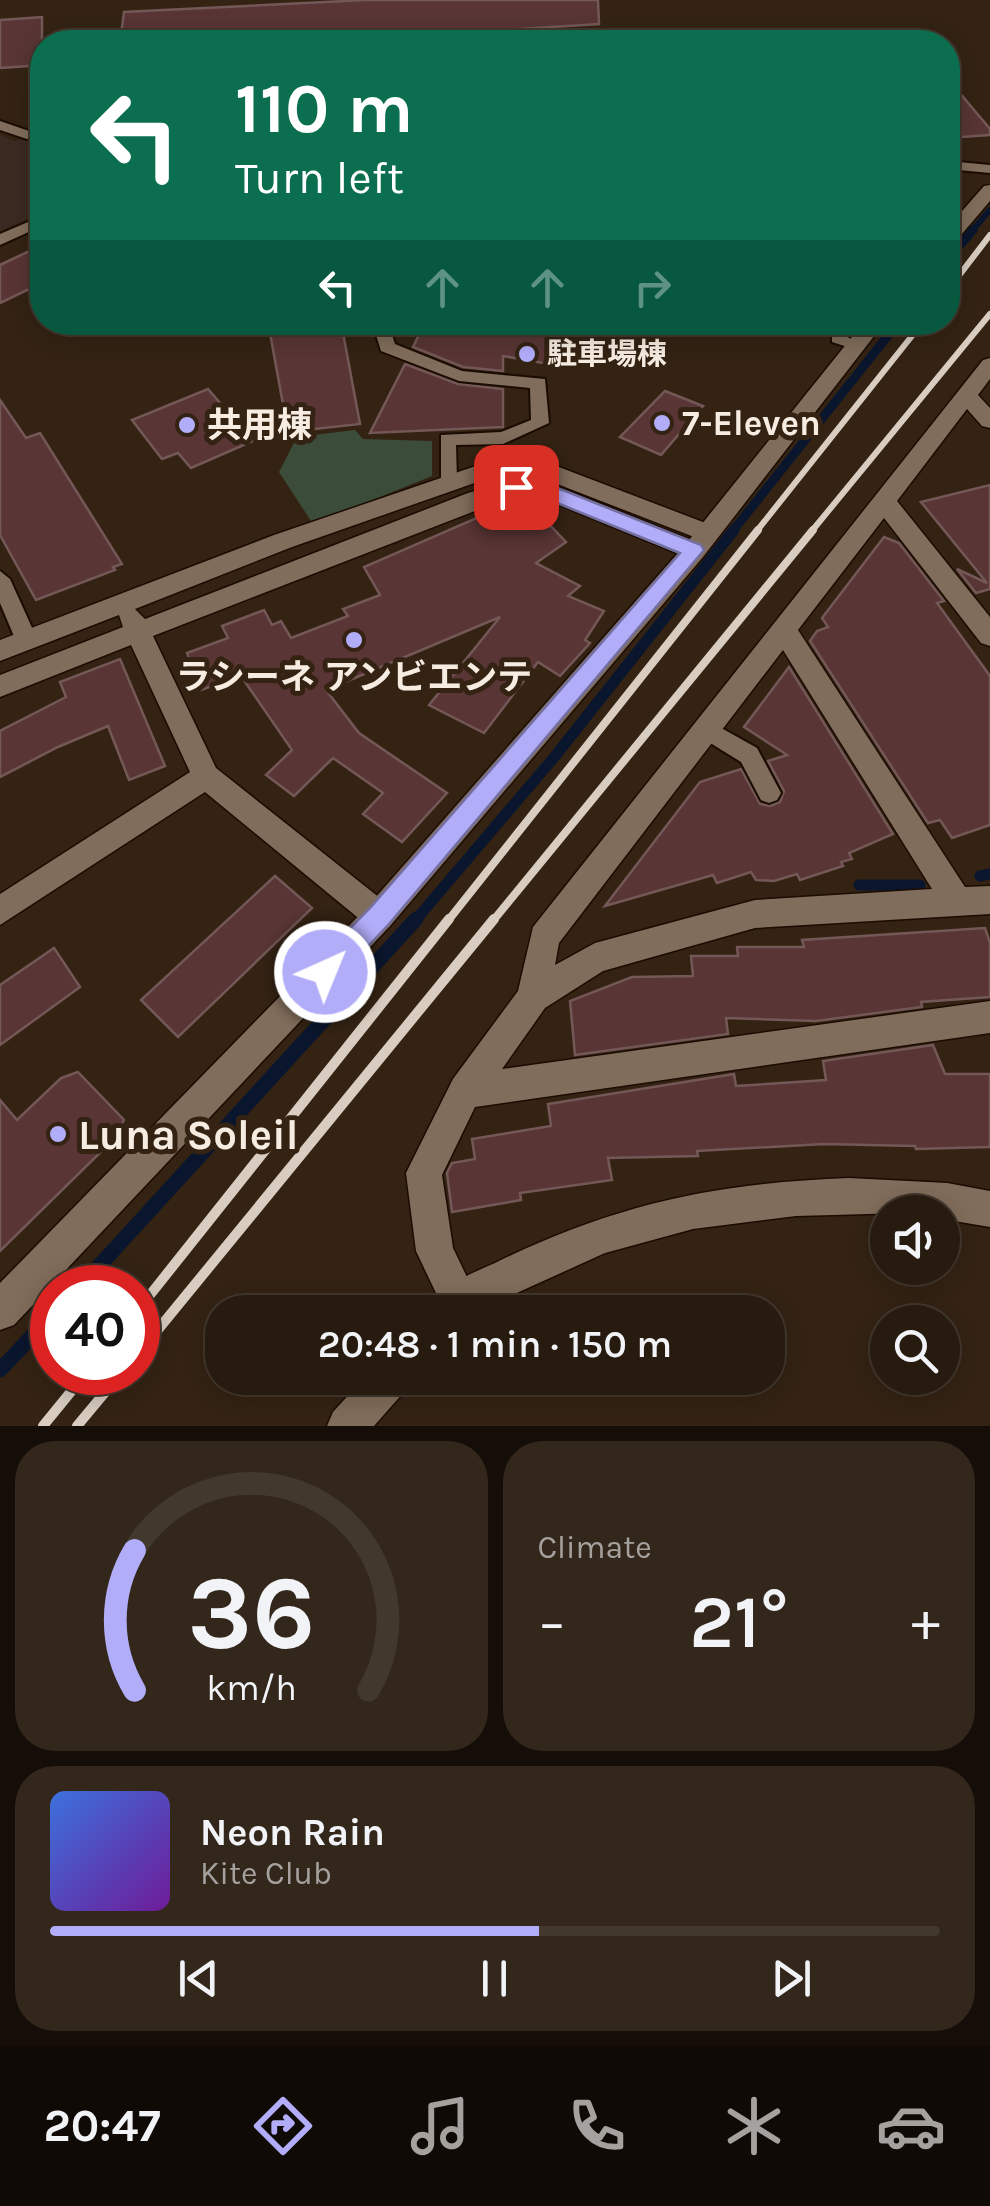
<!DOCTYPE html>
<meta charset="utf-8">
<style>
:root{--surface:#271a0e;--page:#33271c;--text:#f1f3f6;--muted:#a4a19e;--line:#43382e;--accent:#b2adf9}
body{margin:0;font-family:Karla,"Noto Sans JP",sans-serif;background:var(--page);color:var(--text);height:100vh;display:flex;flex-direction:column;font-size:38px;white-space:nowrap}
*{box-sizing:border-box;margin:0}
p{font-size:32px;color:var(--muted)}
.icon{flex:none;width:55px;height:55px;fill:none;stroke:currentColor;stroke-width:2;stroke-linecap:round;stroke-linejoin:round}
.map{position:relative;height:1426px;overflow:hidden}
.side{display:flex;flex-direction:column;gap:15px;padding:15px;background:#150e08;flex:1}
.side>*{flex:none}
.guide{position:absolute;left:30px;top:30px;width:930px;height:305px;border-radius:40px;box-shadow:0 5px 25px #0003,0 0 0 2px var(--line);background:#0b6e4f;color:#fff;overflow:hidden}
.buttons{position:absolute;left:870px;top:1195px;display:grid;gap:20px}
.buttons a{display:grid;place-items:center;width:90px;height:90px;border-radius:50%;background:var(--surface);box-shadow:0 5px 25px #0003,0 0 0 2px var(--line);font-size:50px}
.speed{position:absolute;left:30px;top:1265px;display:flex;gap:20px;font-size:50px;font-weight:700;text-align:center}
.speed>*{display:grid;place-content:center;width:130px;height:130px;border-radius:50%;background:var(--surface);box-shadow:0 5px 25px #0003,0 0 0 2px var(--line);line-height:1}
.speed .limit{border:15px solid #d22;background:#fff;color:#111}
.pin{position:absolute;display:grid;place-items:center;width:85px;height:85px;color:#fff;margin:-42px;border-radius:20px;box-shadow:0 5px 15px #0006}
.me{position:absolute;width:110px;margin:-55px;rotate:44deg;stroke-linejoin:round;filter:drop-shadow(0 0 8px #0008)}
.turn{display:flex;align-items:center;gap:35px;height:210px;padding:0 40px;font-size:45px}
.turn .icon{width:130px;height:130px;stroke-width:2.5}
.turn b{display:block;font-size:70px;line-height:85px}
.lanes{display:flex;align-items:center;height:95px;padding:0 40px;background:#0003;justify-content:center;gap:50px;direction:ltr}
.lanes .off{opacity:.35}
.big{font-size:75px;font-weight:600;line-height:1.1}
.side .tile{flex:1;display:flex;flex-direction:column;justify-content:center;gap:15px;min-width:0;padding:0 35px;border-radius:40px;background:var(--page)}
.side .dial{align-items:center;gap:0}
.dial svg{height:260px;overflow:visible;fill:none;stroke:var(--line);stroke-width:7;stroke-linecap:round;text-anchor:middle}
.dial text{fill:var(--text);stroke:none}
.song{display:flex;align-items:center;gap:30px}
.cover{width:120px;height:120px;border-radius:15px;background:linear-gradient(135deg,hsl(220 70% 55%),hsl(280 70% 35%))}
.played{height:10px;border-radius:5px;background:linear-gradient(90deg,var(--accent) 55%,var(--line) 55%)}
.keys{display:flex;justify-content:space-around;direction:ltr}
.heat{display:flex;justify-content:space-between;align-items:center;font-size:55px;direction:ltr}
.side .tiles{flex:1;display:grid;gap:15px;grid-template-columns:1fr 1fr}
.tile:last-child{grid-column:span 2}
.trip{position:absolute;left:205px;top:1295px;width:580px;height:100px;border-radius:40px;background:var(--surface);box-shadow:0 5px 25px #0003,0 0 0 2px var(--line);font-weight:600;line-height:100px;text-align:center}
.tab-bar{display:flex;height:160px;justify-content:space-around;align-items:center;background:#100a06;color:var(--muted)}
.tab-bar .icon{width:70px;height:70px}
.tab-bar .current{color:var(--accent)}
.tab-bar b{font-size:45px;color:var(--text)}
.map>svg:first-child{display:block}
.education{fill:#3b2a22}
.green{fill:#3b4d3a}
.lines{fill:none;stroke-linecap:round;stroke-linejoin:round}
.stream-far3{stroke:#0a162e;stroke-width:6}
.stream-far2{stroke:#0a162e;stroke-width:9}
.stream-far1{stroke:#0a162e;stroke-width:11}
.stream{stroke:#0a162e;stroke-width:15}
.building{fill:#593535;stroke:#745858;stroke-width:2.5}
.service-casing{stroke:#1b0c01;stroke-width:4}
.minor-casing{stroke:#1b0c01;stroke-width:3}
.tertiary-casing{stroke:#1b0c01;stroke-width:3}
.service{fill:#816d5b;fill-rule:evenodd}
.minor{fill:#816d5b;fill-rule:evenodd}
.tertiary{fill:#816d5b;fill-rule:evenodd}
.rail-far2{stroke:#d9cdc1;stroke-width:6}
.rail-far1{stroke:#d9cdc1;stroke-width:8}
.rail{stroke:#d9cdc1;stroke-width:10}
.route{fill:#b2adf9;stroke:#7470a2;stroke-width:2.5}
.poi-dot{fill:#b2adf9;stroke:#342313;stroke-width:4}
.labels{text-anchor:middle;stroke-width:10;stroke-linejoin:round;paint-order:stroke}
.far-poi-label{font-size:30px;font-weight:bold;fill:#f7ece1;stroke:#342313;text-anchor:start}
.poi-label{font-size:35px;font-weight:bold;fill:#f7ece1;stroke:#342313;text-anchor:start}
.near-poi-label{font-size:42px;font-weight:bold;fill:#f7ece1;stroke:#342313;text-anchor:start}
</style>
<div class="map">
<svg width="990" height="1426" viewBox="0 0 990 1426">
<rect width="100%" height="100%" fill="#342313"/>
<path class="education" d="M42,110V149L35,152L42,156V213L0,231V135L15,141L34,131L30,128L32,111Z"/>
<g class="green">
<path d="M866,30L876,42H683Z"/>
<path d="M355,430L363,439L432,441V476L313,524L279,472L297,437Z"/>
</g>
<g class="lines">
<g class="stream-far3">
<path d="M37,151H42"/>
<path d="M971,232L990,210"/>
</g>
<g class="stream-far2">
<path d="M948,259L973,230"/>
<path d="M732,532L890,333"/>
</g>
<g class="stream-far1">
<path d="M980,876L990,874"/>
<path d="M859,885H920"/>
<path d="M414,922L556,755L734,530"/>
</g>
<g class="stream">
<path d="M79,1288L416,919"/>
<path d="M0,1370L52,1315"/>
</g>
</g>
<g class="building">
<path d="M366,0H598L599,24L315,42H120L124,12Z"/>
<path d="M42,17V65L0,68V20Z"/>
<path d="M948,79L990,129V135L948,138Z"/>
<path d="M42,245V283L0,303V265Z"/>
<path d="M268,322H341L360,424L288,432Z"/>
<path d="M425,322H545L574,327L561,366L503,356V371L463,367L413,347Z"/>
<path d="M405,364L458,384L503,389V427L370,433Z"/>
<path d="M208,389L253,441L191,468L178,453L162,459L132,420Z"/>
<path d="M665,391L703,406L661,455L620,437Z"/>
<path d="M0,400L26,438L40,433L122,564L113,567L115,570L36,600L0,535Z"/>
<path d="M990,485V589L976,593L957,569L987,583L921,502Z"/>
<path d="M518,500L527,501L566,542L536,563L580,586L568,596L604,611L585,640L590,643L560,676L538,662L484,733L429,705L500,617L326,690L359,733L447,793L402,842L363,814L383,793L333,758L294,796L266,775L292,750L241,676L201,690L187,653L228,638L222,626L264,610L272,625L281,621L291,638L348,616L343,609L380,595L364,567Z"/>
<path d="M884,537L899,543L944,601L937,603L990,676V825L952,838L940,820L928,823L810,641L817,631L828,627L822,618Z"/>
<path d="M120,659L165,766L129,780L108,726L58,747L0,777V731L66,697L60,682Z"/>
<path d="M789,667L893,834L849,853L852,859L841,862L843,866L800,880L797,874L774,881L756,880L751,872L717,883L713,875L605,906L700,782L741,769L760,804L770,806L780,802L784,791L768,761L787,755L744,727Z"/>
<path d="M275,876L312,908L178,1037L141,1000Z"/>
<path d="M985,928L990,943V997L921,1002L922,1007L816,1021L726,1018L728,1034L575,1055L570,1001L632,977L693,976L691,956H738L737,947H804L802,940Z"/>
<path d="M54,948L80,987L0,1045V985Z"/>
<path d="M933,1045L945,1074H990V1147L916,1149L915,1146L824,1144L697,1151L698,1156L608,1158L612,1180L520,1193L521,1200L452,1212L447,1173L452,1163L475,1159L472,1139L551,1126L548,1104L734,1074L736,1086L826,1080L823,1061Z"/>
<path d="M78,1072L124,1120L112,1141L0,1251V1100L17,1120L61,1078Z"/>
</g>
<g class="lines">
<g class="service-casing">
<g id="service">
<path d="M0,121L32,132L34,135L27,139L0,130Z"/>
<path d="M948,161L990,165V173L948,169Z"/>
<path d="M948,212L970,221L962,226L948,221Z"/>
<path d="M42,216V226L0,245V234Z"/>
<path d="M372,322H388L395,344L462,371L545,379L549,423L503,444L456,445L457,481L448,487L441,486V435L501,432L531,420L530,388L459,381L381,351Z"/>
<path d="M838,333L865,345L857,350L832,342V334Z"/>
<path d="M0,571L10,579L38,641L35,647H19L16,641L0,603Z"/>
<path d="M707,720L757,748L781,793L777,800L769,803L761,800L741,762L699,736L696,729L699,722Z"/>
</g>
</g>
<g class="minor-casing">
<g id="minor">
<path d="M990,358V379L978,395L990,408V428L982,426L967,409L897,501L990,617V646L981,643L884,518L798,630L965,887L990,886V914L755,928L603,971L545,1008L502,1069L990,1001V1033L475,1107L442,1175L453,1248L478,1300L473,1312H445L416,1251L406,1173L453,1079L518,991L533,927L983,360ZM783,650L932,889L755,900L595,943L555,965L559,943Z"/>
<path d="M505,456L551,464L716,527L719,533L707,542L539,477L506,472L292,547L135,609L145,619L468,493L516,479L543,481L703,545L706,551L694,560L540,497L516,495L153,636L216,768L390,906L395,916L390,926L379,930L368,926L205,792L0,925V894L190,772L131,645L0,697V675L123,627L119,615L0,661V640L274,535Z"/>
</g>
</g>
<g class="tertiary-casing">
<g id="tertiary">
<path d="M990,185V201L955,242L948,243V227L984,186Z"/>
<path d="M864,322H885L703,557L390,926L14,1325L0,1330V1283L368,906L685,545Z"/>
<path d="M849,1178L947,1183L990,1191V1227L942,1219V1212L796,1216L693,1229L605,1253L475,1312H429C441,1282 473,1274 501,1260C620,1203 717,1183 849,1178Z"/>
<path d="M364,1378H410L404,1392L374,1426H327L333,1412Z"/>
</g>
</g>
<use href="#service" class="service"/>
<use href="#minor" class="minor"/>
<use href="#tertiary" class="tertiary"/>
<g class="rail-far2">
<path d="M948,290L990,235"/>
<path d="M756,532L923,322"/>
<path d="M811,532L990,314"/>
</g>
<g class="rail-far1">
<path d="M447,922L758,530"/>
<path d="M492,922L813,530"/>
</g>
<g class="rail">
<path d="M138,1310L449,919"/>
<path d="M138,1354L494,919"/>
<path d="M43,1426L87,1372"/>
<path d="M77,1426L122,1372"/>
</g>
</g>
<path class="route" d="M516,480L550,485L701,545L704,550L389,924L335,981L325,985L316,981L312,972L316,963L370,908L680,553L540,496L509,492V482Z"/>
<g class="poi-dot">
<circle cx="527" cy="354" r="10"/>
<circle cx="662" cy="423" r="10"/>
<circle cx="187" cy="425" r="10"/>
<circle cx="354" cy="640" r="10"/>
<circle cx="58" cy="1134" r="10"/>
</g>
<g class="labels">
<g class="far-poi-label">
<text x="547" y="364">駐車場棟</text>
</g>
<g class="poi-label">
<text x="682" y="435">7-Eleven</text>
<text x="207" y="437">共用棟</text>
<text x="354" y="689" text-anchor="middle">ラシーネ アンビエンテ</text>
</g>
<g class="near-poi-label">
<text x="78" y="1149">Luna Soleil</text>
</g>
</g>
</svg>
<div class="buttons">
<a><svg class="icon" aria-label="sound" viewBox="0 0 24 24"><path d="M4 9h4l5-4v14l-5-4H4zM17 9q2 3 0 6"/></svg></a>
<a><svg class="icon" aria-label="search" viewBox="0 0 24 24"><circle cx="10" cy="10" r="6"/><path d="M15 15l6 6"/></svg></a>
</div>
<div class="speed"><div class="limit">40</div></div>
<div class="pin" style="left:516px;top:487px;background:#d93025"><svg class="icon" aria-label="arrive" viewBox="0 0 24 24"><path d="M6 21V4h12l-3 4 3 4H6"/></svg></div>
<svg class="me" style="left:325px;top:972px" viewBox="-20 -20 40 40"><circle r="17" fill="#b2adf9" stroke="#fff" stroke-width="3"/><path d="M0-11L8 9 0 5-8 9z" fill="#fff"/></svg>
<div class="trip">20:48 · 1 min · 150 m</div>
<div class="guide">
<div class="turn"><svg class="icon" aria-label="left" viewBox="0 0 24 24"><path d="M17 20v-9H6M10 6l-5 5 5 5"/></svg><div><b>110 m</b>Turn left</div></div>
<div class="lanes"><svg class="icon" aria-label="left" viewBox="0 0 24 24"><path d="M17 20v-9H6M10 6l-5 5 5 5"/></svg><svg class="icon off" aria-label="ahead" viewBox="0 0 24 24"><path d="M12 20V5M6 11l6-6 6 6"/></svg><svg class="icon off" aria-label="ahead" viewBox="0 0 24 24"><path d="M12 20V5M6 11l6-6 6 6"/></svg><svg class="icon off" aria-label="right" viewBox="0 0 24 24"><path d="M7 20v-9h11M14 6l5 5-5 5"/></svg></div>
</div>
</div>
<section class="side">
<div class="tiles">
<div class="tile dial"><svg viewBox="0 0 100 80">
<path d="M14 69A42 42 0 1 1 86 69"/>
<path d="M14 69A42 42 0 0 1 14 26" stroke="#b2adf9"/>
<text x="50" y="56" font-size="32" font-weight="700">36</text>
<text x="50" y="72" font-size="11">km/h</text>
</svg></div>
<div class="tile"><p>Climate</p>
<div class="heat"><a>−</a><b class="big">21°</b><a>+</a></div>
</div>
<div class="tile">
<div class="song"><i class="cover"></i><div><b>Neon Rain</b><p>Kite Club</p></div></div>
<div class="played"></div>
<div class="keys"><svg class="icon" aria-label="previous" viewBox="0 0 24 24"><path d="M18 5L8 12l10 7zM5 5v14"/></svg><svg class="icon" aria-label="pause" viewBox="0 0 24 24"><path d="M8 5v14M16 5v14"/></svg><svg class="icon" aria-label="next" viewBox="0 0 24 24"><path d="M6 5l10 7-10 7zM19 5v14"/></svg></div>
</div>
</div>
</section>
<nav class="tab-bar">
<b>20:47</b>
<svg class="icon current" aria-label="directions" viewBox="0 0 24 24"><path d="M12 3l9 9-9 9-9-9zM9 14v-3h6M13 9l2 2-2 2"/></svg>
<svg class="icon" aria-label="music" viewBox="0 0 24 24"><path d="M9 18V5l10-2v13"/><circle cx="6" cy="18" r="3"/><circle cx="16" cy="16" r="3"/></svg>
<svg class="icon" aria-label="phone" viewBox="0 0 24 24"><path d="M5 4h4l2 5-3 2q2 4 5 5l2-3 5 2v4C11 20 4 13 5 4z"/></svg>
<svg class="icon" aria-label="climate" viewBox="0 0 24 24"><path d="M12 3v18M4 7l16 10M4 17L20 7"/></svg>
<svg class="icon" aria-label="car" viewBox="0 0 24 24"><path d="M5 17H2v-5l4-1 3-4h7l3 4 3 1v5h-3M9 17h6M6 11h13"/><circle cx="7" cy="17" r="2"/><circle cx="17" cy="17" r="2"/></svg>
</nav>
